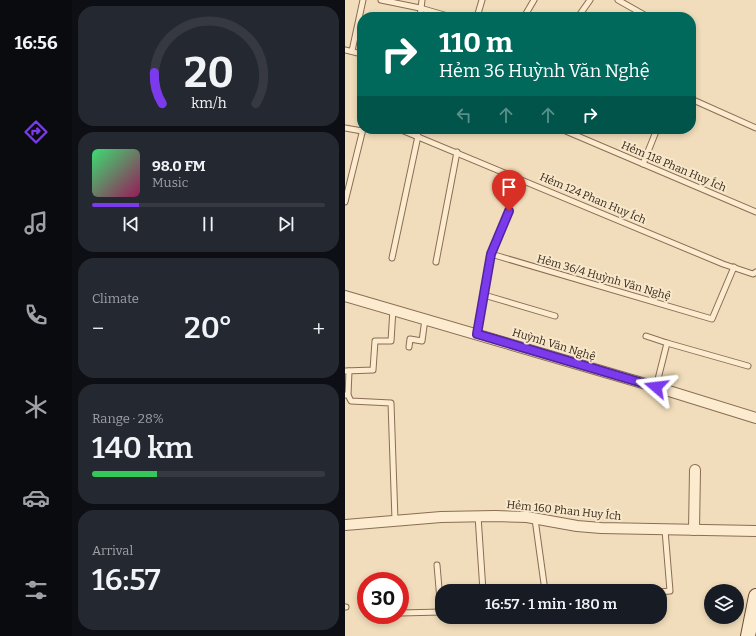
<!DOCTYPE html>
<meta charset="utf-8">
<style>
:root{--surface:#171b24;--page:#242831;--text:#f1f3f6;--muted:#9ea1a6;--line:#363941;--accent:#7c3aed}
body{margin:0;font-family:Bitter,serif;background:var(--page);color:var(--text);height:100vh;display:flex;flex-direction:column;font-size:15px;white-space:nowrap}
*{box-sizing:border-box;margin:0}
p{font-size:13px;color:var(--muted)}
.icon{flex:none;width:22px;height:22px;fill:none;stroke:currentColor;stroke-width:2;stroke-linecap:round;stroke-linejoin:round}
.map{position:relative;flex:1;overflow:hidden}
.drawer{display:flex;flex-direction:column;gap:6px;padding:6px;background:#0d0f14;width:273px}
.drawer>*{flex:none}
.guide{position:absolute;left:12px;top:12px;width:339px;height:122px;border-radius:16px;box-shadow:0 2px 6px #0003;background:#00695c;color:#fff;overflow:hidden}
.controls{position:absolute;left:359px;top:584px;display:grid;gap:8px}
.controls a{display:grid;place-items:center;width:40px;height:40px;border-radius:50%;background:var(--surface);box-shadow:0 2px 6px #0003;font-size:20px}
.speed{position:absolute;left:12px;top:572px;display:flex;gap:8px;font-size:20px;font-weight:700;text-align:center}
.speed>*{display:grid;place-content:center;width:52px;height:52px;border-radius:50%;background:var(--surface);box-shadow:0 2px 6px #0003;line-height:1}
.speed .limit{border:6px solid #d22;background:#fff;color:#111}
.pin{position:absolute;display:grid;place-items:center;width:34px;height:34px;color:#fff;margin:-41px -17px;border-radius:50% 50% 50% 0;rotate:-45deg;box-shadow:0 0 4px #0007}
.pin .icon{rotate:45deg}
.me{position:absolute;width:44px;margin:-22px;rotate:287deg;stroke-linejoin:round;filter:drop-shadow(0 0 3px #0008)}
.turn{display:flex;align-items:center;gap:14px;height:84px;padding:0 16px;font-size:18px}
.turn .icon{width:52px;height:52px;stroke-width:2.5}
.turn b{display:block;font-size:28px;line-height:34px}
.lanes{display:flex;align-items:center;height:38px;padding:0 16px;background:#0003;justify-content:center;gap:20px;direction:ltr}
.lanes .off{opacity:.35}
.big{font-size:30px;font-weight:600;line-height:1.1}
.drawer .card{flex:1;display:flex;flex-direction:column;justify-content:center;gap:6px;min-width:0;padding:0 14px;border-radius:16px;background:var(--page)}
.drawer .dial{align-items:center;gap:0}
.dial svg{height:104px;overflow:visible;fill:none;stroke:var(--line);stroke-width:7;stroke-linecap:round;text-anchor:middle}
.dial text{fill:var(--text);stroke:none}
.song{display:flex;align-items:center;gap:12px}
.cover{width:48px;height:48px;border-radius:6px;background:linear-gradient(135deg,hsl(140 70% 55%),hsl(330 70% 35%))}
.played{height:4px;border-radius:2px;background:linear-gradient(90deg,var(--accent) 20%,var(--line) 20%)}
.keys{display:flex;justify-content:space-around;direction:ltr}
.heat{display:flex;justify-content:space-between;align-items:center;font-size:22px;direction:ltr}
.charge{height:6px;border-radius:3px;background:linear-gradient(90deg,#34c759 28%,var(--line) 0)}
.trip{position:absolute;left:90px;top:584px;width:232px;height:40px;border-radius:16px;background:var(--surface);box-shadow:0 2px 6px #0003;font-weight:600;line-height:40px;text-align:center}
main{display:flex;flex:1;min-height:0}
.tabs{display:flex;flex-direction:column;width:72px;justify-content:space-around;align-items:center;background:#090b0e;color:var(--muted)}
.tabs .icon{width:28px;height:28px}
.tabs .current{color:var(--accent)}
.tabs b{font-size:18px;color:var(--text)}
.map>svg:first-child{display:block}
.lines{fill:none;stroke-linecap:round;stroke-linejoin:round}
.service-casing{stroke:#8a6d54;stroke-width:7}
.minor-casing{stroke:#8a6d54;stroke-width:12}
.secondary-casing{stroke:#6b4e37;stroke-width:16}
.service{stroke:#fcebcf;stroke-width:5}
.minor{stroke:#fcebcf;stroke-width:10}
.secondary{stroke:#fcebcf;stroke-width:14}
.route-casing{stroke:#51269a;stroke-width:10}
.route{stroke:#7c3aed;stroke-width:7}
.labels{text-anchor:middle;stroke-width:4;stroke-linejoin:round;paint-order:stroke}
.street-label{font-size:11px;fill:#38261a;stroke:#f8e8cb}
</style>
<main>
<nav class="tabs">
<b>16:56</b>
<svg class="icon current" aria-label="directions" viewBox="0 0 24 24"><path d="M12 3l9 9-9 9-9-9zM9 14v-3h6M13 9l2 2-2 2"/></svg>
<svg class="icon" aria-label="music" viewBox="0 0 24 24"><path d="M9 18V5l10-2v13"/><circle cx="6" cy="18" r="3"/><circle cx="16" cy="16" r="3"/></svg>
<svg class="icon" aria-label="phone" viewBox="0 0 24 24"><path d="M5 4h4l2 5-3 2q2 4 5 5l2-3 5 2v4C11 20 4 13 5 4z"/></svg>
<svg class="icon" aria-label="climate" viewBox="0 0 24 24"><path d="M12 3v18M4 7l16 10M4 17L20 7"/></svg>
<svg class="icon" aria-label="car" viewBox="0 0 24 24"><path d="M5 17H2v-5l4-1 3-4h7l3 4 3 1v5h-3M9 17h6M6 11h13"/><circle cx="7" cy="17" r="2"/><circle cx="17" cy="17" r="2"/></svg>
<svg class="icon" aria-label="filters" viewBox="0 0 24 24"><path d="M4 7h16M4 17h16"/><circle cx="9" cy="7" r="2"/><circle cx="15" cy="17" r="2"/></svg>
</nav>
<section class="drawer">
<div class="card dial"><svg viewBox="0 0 100 80">
<path d="M14 69A42 42 0 1 1 86 69"/>
<path d="M14 69A42 42 0 0 1 8 45" stroke="#7c3aed"/>
<text x="50" y="56" font-size="32" font-weight="700">20</text>
<text x="50" y="72" font-size="11">km/h</text>
</svg></div>
<div class="card">
<div class="song"><i class="cover"></i><div><b>98.0 FM</b><p>Music</p></div></div>
<div class="played"></div>
<div class="keys"><svg class="icon" aria-label="previous" viewBox="0 0 24 24"><path d="M18 5L8 12l10 7zM5 5v14"/></svg><svg class="icon" aria-label="pause" viewBox="0 0 24 24"><path d="M8 5v14M16 5v14"/></svg><svg class="icon" aria-label="next" viewBox="0 0 24 24"><path d="M6 5l10 7-10 7zM19 5v14"/></svg></div>
</div>
<div class="card"><p>Climate</p>
<div class="heat"><a>−</a><b class="big">20°</b><a>+</a></div>
</div>
<div class="card"><p>Range · 28%</p><b class="big">140 km</b><div class="charge"></div></div>
<div class="card"><p>Arrival</p><b class="big">16:57</b></div>
</section>
<div class="map">
<svg width="411" height="636" viewBox="0 0 411 636">
<rect width="100%" height="100%" fill="#f1ddbb"/>
<g class="lines">
<g class="service-casing">
<g id="service">
<path d="M36,0L75,8L106,17"/>
<path d="M273,0L303,17"/>
<path d="M75,17L77,0"/>
<path d="M132,17L137,0"/>
<path d="M179,17L189,0"/>
<path d="M233,17L245,0"/>
<path d="M346,43L347,40"/>
<path d="M0,50L17,54"/>
<path d="M7,51L18,0"/>
<path d="M346,99L411,128"/>
<path d="M0,128L17,131"/>
<path d="M54,129L378,264L408,274L411,272"/>
<path d="M216,129L411,212"/>
<path d="M298,164L312,129"/>
<path d="M0,202L18,129"/>
<path d="M146,254L367,319L389,267"/>
<path d="M47,258L73,136"/>
<path d="M91,262L112,152"/>
<path d="M139,295L210,316"/>
<path d="M132,334L146,254L164,211"/>
<path d="M301,336L322,343L311,387"/>
<path d="M322,343L403,366"/>
<path d="M64,347L65,339L77,341L80,319"/>
<path d="M0,371L28,370L30,341H46L48,309"/>
<path d="M0,395H3L6,401L46,403L50,520"/>
<path d="M3,395L4,371"/>
<path d="M133,516L138,591"/>
<path d="M190,519L200,591"/>
<path d="M92,565L96,612"/>
<path d="M315,592L325,591L320,530"/>
<path d="M0,607H1"/>
<path d="M55,613L97,612"/>
</g>
</g>
<g class="minor-casing">
<g id="minor">
<path d="M0,296L311,387L411,418"/>
<path d="M0,525L96,517L150,516L182,517L232,526L256,528L411,531"/>
<path d="M349,530L350,470"/>
</g>
</g>
<g class="secondary-casing">
<path id="secondary" d="M403,636L411,596"/>
</g>
<use href="#service" class="service"/>
<use href="#minor" class="minor"/>
<use href="#secondary" class="secondary"/>
</g>
<g class="lines">
<g class="route-casing">
<path id="route" d="M164,211L146,254L132,334L311,387"/>
</g>
<use href="#route" class="route"/>
</g>
<g class="labels">
<g class="street-label">
<text transform="translate(329 166) rotate(23)" y="4">Hẻm 118 Phan Huy Ích</text>
<text transform="translate(248 198) rotate(23)" y="4">Hẻm 124 Phan Huy Ích</text>
<text transform="translate(259 277) rotate(16)" y="4">Hẻm 36/4 Huỳnh Văn Nghệ</text>
<text transform="translate(209 344) rotate(17)" y="4">Huỳnh Văn Nghệ</text>
<text transform="translate(219 510) rotate(6)" y="4">Hẻm 160 Phan Huy Ích</text>
</g>
</g>
</svg>
<div class="controls">
<a><svg class="icon" aria-label="layers" viewBox="0 0 24 24"><path d="M12 4l9 5-9 5-9-5zM3 14l9 5 9-5"/></svg></a>
</div>
<div class="speed"><div class="limit">30</div></div>
<div class="pin" style="left:164px;top:211px;background:#d93025"><svg class="icon" aria-label="arrive" viewBox="0 0 24 24"><path d="M6 21V4h12l-3 4 3 4H6"/></svg></div>
<svg class="me" style="left:311px;top:387px" viewBox="-20 -20 40 40"><path d="M0-17L14 15 0 8-14 15z" fill="#7c3aed" stroke="#fff" stroke-width="4"/></svg>
<div class="trip">16:57 · 1 min · 180 m</div>
<div class="guide">
<div class="turn"><svg class="icon" aria-label="right" viewBox="0 0 24 24"><path d="M7 20v-9h11M14 6l5 5-5 5"/></svg><div><b>110 m</b>Hẻm 36 Huỳnh Văn Nghệ</div></div>
<div class="lanes"><svg class="icon off" aria-label="left" viewBox="0 0 24 24"><path d="M17 20v-9H6M10 6l-5 5 5 5"/></svg><svg class="icon off" aria-label="ahead" viewBox="0 0 24 24"><path d="M12 20V5M6 11l6-6 6 6"/></svg><svg class="icon off" aria-label="ahead" viewBox="0 0 24 24"><path d="M12 20V5M6 11l6-6 6 6"/></svg><svg class="icon" aria-label="right" viewBox="0 0 24 24"><path d="M7 20v-9h11M14 6l5 5-5 5"/></svg></div>
</div>
</div>
</main>
